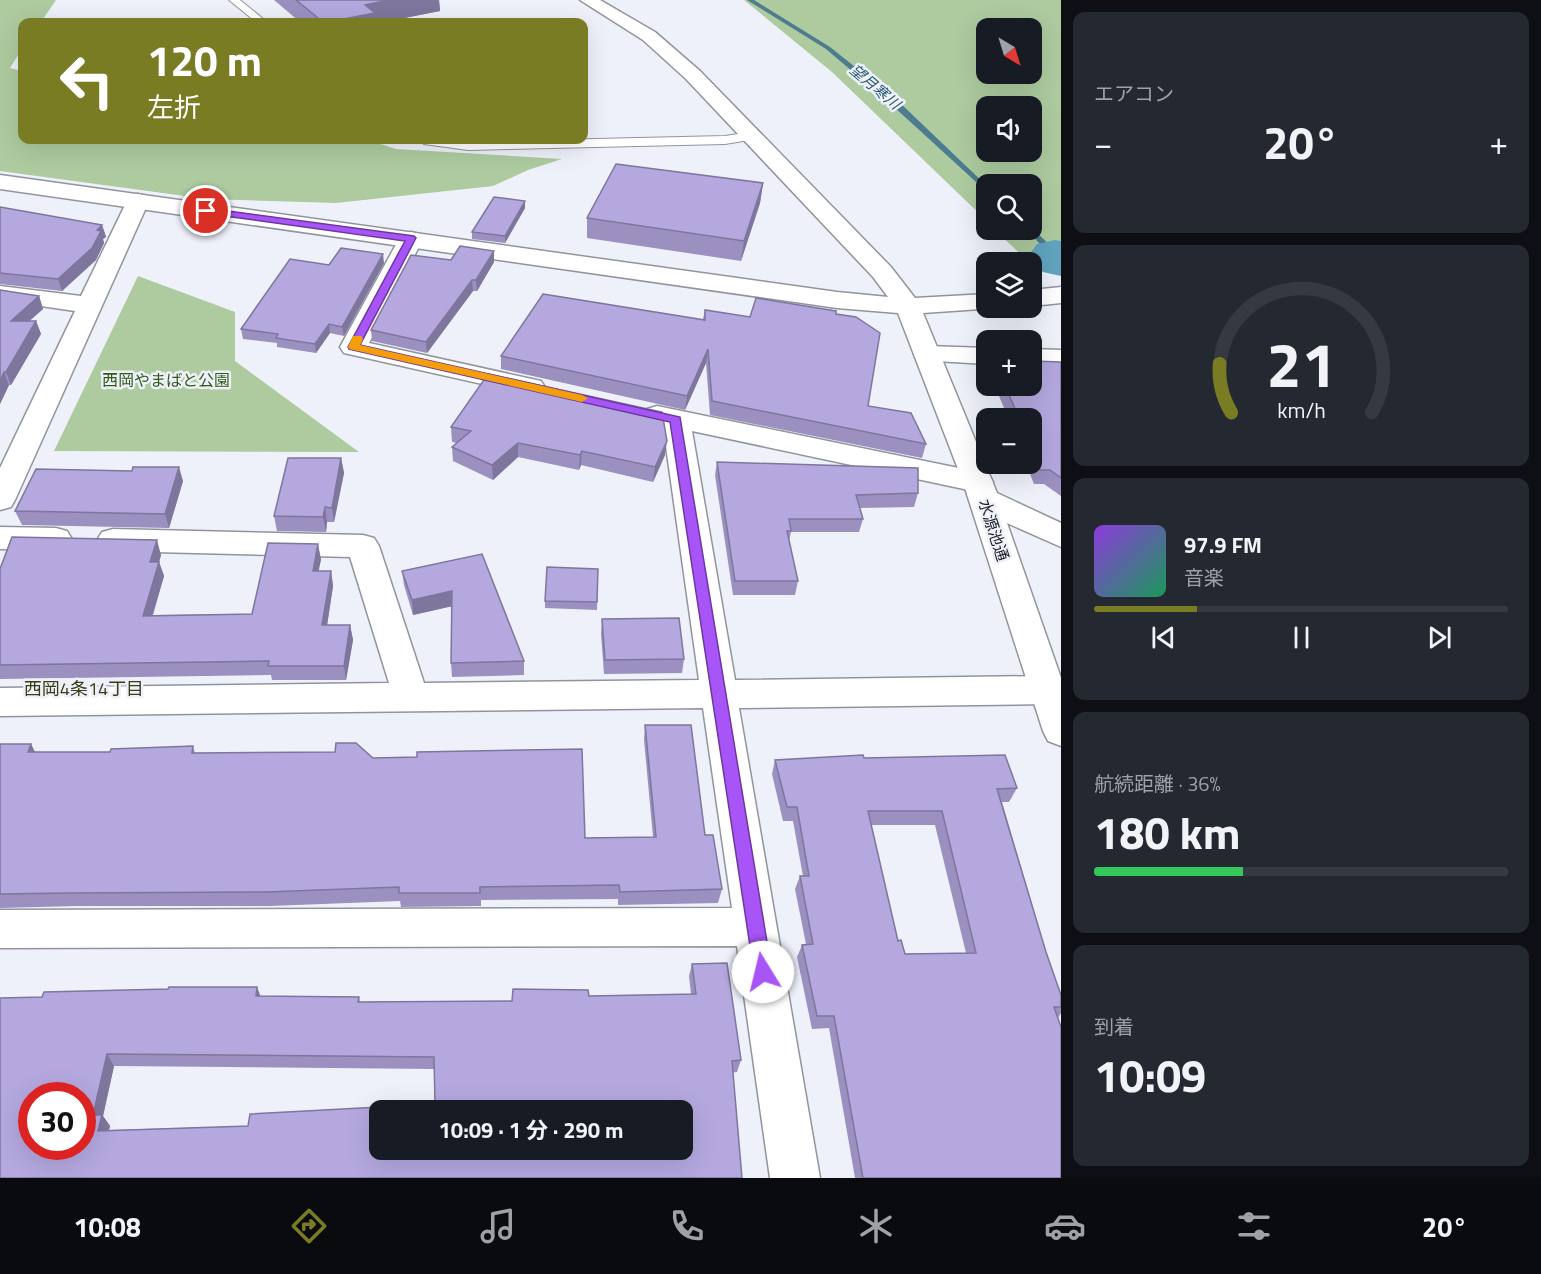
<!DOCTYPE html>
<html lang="ja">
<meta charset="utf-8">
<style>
:root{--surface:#171b24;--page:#242831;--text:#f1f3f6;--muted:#9ea1a6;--line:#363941;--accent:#7a7c24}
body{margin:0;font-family:"Titillium Web","Noto Sans JP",sans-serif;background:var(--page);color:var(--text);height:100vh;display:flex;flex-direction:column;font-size:22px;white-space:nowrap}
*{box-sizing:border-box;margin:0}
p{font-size:20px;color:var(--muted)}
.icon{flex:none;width:33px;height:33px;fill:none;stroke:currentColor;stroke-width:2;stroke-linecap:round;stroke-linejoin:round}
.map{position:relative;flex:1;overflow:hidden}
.drawer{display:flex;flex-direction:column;gap:12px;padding:12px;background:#0d0f14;width:480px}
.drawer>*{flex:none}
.hud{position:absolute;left:18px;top:18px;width:570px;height:126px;border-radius:12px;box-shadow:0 6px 24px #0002;background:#7a7c24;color:#fff;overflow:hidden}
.needle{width:39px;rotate:142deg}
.fabs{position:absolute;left:976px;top:18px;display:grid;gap:12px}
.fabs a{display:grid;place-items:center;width:66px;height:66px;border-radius:12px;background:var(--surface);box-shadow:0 6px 24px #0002;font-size:30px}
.speed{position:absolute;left:18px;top:1082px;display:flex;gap:12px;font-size:30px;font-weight:700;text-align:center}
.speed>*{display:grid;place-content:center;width:78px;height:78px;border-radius:50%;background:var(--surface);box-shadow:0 6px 24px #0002;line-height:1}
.speed .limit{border:9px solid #d22;background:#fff;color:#111}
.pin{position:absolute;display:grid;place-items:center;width:51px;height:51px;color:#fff;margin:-26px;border:3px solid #fff;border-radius:50%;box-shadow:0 2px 6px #0007}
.me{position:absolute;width:66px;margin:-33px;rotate:351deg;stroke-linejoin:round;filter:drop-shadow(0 0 4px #0008)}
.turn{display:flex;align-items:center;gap:21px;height:126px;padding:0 30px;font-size:27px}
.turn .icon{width:78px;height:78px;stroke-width:2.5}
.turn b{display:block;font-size:42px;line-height:51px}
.big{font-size:45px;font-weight:700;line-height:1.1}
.drawer .tile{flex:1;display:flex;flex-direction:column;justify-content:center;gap:9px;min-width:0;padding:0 21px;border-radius:12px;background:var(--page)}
.drawer .dial{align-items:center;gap:0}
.dial svg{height:156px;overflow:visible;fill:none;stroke:var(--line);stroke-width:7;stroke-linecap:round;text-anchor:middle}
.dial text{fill:var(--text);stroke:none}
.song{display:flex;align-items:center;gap:18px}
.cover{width:72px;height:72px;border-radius:9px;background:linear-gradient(135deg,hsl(270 70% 55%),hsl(150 70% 35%))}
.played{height:6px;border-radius:3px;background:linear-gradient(90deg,var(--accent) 25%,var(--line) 25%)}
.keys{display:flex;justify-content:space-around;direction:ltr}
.heat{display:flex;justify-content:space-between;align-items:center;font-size:33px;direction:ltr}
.charge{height:9px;border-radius:4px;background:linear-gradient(90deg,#34c759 36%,var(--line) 0)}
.trip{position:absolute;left:369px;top:1100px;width:324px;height:60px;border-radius:12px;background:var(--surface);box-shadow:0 6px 24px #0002;font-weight:700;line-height:60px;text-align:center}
.tab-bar{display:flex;height:96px;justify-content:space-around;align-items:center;background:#090b0e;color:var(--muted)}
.tab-bar .icon{width:42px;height:42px}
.tab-bar .selected{color:var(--accent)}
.tab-bar b{font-size:27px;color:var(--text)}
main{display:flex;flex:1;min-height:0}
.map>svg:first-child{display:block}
.green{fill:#adcb9f;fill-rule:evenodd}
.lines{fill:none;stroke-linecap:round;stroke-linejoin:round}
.stream{fill:#4d7b8f;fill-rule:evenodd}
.river{fill:#61a3be;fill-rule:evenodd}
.service-casing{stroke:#91949c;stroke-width:2}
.minor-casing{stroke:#91949c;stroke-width:3}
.tertiary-casing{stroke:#91949c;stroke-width:3}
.service{fill:#fff;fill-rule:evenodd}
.minor{fill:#fff;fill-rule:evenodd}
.tertiary{fill:#fff;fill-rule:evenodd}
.wall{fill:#9b90c0;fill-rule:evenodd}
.shaded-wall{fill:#7e769c}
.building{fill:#b4a8df;stroke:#7e769c;stroke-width:1.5;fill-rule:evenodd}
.route{fill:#a855f7;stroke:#6d37a1;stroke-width:1.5}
.slow{fill:#f59e0b}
.labels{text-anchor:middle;stroke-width:5;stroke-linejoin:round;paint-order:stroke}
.far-water-label{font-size:15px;font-style:italic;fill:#23586d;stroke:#eef1fa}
.park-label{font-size:16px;fill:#305b17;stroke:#eef1fa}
.street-label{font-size:16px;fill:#1e1f22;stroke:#eef1fa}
.neighbourhood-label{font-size:18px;fill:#3c3d15;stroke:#eef1fa}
</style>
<main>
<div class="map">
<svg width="1061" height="1178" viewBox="0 0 1061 1178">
<rect width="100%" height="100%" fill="#eef1fa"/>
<g class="green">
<path d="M0,0H56L41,22H22V49L10,68L22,71V140H368L396,149L562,159L528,170L493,186L336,203L207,199L0,171Z"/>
<path d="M744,0H1061V258L1032,265L995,230H1032V184H987V221L832,72ZM987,28H1032V74H987ZM987,106H1032V152H987Z"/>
<path d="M138,276L235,312V361L359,452L54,451Z"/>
</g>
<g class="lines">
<g class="stream">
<path d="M747,0H754L830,47L899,102L987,186V192L893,106L826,49Z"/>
<path d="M1032,228L1058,253V257H1052L1027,230H1032Z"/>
</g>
<path class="river" d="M1055,240L1061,241V276L1043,272L1029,255L1037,244Z"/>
<g class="service-casing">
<g id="service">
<path d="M229,0H240L267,22H256Z"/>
<path d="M751,132L755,133V139L725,144L468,150L424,144L418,140H447L468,142L725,136Z"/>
</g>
</g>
<g class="minor-casing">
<g id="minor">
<path d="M138,194L146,196L149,201L15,500L11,507L0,510V468L75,311L0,300V286L81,296L127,201L130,196Z"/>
<path d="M411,232L419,234L423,239L369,343L541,381L545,387L541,393L531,395L344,353L340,347L399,239L403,234Z"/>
<path d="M927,346L987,348V364L918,360L914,354L918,348Z"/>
<path d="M1032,349L1061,350V366L1032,365Z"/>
<path d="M657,406L978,472L989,475L993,482L989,489L978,492L692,431L735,680L1047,676L1061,683L1060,700L1047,704L739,708L820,1178H770L737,946L0,948V910L732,908L703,708L0,716V688L389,683L350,557L113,551L102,548L97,540L102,532L113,529L363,535L374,538L379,546L424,683L699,680L663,425L647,421L643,415L647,409Z"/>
<path d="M0,527L56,528L67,531L72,539L67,547L56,550L0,549Z"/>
</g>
</g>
<g class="tertiary-casing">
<g id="tertiary">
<path d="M580,0H600L655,32L700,71L891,267L915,298L987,294V308H995L923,313L997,493L1061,523V547L1007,523L1061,678V746L1048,741L1043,731L963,482L898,313L837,308L0,189V175L837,292L888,297L873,277L686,79L643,40Z"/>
<path d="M1061,287V303L1032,306V290Z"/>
</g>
</g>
<use href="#service" class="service"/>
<use href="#minor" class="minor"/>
<use href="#tertiary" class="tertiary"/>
</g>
<g class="wall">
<path d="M274,0H439L440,11L384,22H300Z"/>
<path d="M763,183L760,203L741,261L587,238V218Z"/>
<path d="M525,201V208L505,243L472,239V232Z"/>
<path d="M0,207L102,225L106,237L103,239L104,243L96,260L62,291L0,284Z"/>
<path d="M451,260L494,262L477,291H473L427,353L372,341L371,330Z"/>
<path d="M384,263L344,336L330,333L316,353L277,347V343L243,339L241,329L329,265Z"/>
<path d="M0,290L39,296L43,309L29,321H36L41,334L11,385H9L0,404Z"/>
<path d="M705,310L750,317L836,314L868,406L926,444L922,458L710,415L706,363L685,410L501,369V356L703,319Z"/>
<path d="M1061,362V496L1044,484H1034L1026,464H1032V418H1008L995,386H1032Z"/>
<path d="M451,427L665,455L653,482L581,465L579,470L518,457L493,480L453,461L452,447L457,443L452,442Z"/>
<path d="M341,458L344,473L334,522H327L326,532L277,531L274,516Z"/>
<path d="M717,462L918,493L914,507L860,508L863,519L859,532H791L789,541L798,581L795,595H733L715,475Z"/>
<path d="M132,471L183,481L169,528L22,525L15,511Z"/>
<path d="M482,554L524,661V675L452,677L451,663L452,606L413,615L404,585L402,571Z"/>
<path d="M161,555L159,562L164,576L153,615L252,614L321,559L318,571H331L333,586L327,625H350L353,640L346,680H272L271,675L0,679V569Z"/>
<path d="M598,569L597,610L545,608V601Z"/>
<path d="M602,619L684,659L682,673L604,674L601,634Z"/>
<path d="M645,725L705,835L722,889L718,903L618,905V899L481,900V906L401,907L400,901L270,906H77L0,908V744H31L35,752H110L193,746L195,753L373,758L585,838L653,837L644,740Z"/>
<path d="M864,758L1017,788L1009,802H1002L1046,952L1061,995V1013L1058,1018L1061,1178H855L829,1028L812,1029L797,957L802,945L806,944L795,889L800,876H803L793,821H783L772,774L775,760ZM871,825H935L966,953L905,954L898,941Z"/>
<path d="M692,964L741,1060L737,1072L0,1178V998L261,996L359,997L360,1002L512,1001L589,996L691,994L689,976ZM114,1066L434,1069L435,1104L248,1126L109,1130L110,1126L103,1116Z"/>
</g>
<g class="shaded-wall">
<path d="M389,0H439L440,11L384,22H328L365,5Z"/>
<path d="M763,183L760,203L741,261L744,241Z"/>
<path d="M525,201V208L505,243V236Z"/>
<path d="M102,225L106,237L103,239L104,243L96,260L62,291L58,279L97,230Z"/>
<path d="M494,251V262L477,291L476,280Z"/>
<path d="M383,254L384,263L344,336L342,327Z"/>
<path d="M472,280L473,291L427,353L426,342Z"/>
<path d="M39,296L43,309L16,333L11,321Z"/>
<path d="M36,321L41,334L11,385L6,372Z"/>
<path d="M329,324L330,333L316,353L315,344Z"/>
<path d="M708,349L706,363L685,410L687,396Z"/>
<path d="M4,372L9,385L0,404V381Z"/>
<path d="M667,441L665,455L653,482L655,467Z"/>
<path d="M518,443V457L493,480L492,465Z"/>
<path d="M582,451L581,465L579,470L580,455Z"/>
<path d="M341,458L344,473L334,522L332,508Z"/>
<path d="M179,467L183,481L169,528L165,514Z"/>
<path d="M325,507L327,522L326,532L323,517Z"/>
<path d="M157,540L161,555L155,576L150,562Z"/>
<path d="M318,544L321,559L316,586L313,571Z"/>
<path d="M159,562L164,576L148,630L143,616Z"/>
<path d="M331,571L333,586L325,639L322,625Z"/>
<path d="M452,591L453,606L413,615L412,600Z"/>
<path d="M350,625L353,640L346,680L344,666Z"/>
<path d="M31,744L38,759L28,752Z"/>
<path d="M257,987L262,1000L256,996Z"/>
<path d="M107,1054L114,1066L103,1116L110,1126L106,1142L98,1131L93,1115Z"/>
</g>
<g class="building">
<path d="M296,0H389L365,5L375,13L328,22H323Z"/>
<path d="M616,164L763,183L744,241L587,218Z"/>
<path d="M494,197L525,201L505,236L472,232Z"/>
<path d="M0,207L102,225L97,230L101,231L92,248L58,279L0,273Z"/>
<path d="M460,246L494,251L476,280H472L426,342L371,330L411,255L451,260Z"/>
<path d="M341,248L383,254L342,327L329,324L315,344L276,338L278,334L241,329L290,259L329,265Z"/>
<path d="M0,290L39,296L11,321H36L6,372H4L0,381Z"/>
<path d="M543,294L705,320V310L750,317L756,298L836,311V314L856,317L880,333L868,406L911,413L926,444L712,401L708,349L687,396L501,356Z"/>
<path d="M1032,361L1061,362V478L1050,470H1040L1032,451V418H1019L1005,386H1032Z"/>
<path d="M488,374L662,412L667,441L655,467L582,451L580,455L518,443L492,465L452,447L471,431L451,427Z"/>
<path d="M288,458H341L332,508L325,507L323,517L274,516Z"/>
<path d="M717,462L918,468V493L856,495L863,519H789L791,531H787L798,581H735Z"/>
<path d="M133,467H179L165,514L15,511L36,469L132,471Z"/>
<path d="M12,537L157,540L150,562H159L143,616L252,614L268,543L318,544L313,571H331L322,625H350L344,666H268L269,661L0,665V569Z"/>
<path d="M482,554L524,661L451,663L452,591L412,600L402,571Z"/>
<path d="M547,567L598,569L597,602L545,601Z"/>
<path d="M679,618L684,659L605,660L602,619Z"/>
<path d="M645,725H691L705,835H713L722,889L620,892L619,885L480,887V893H399V887L266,892L69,893L0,894V744H31L28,752H110L111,749L193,746L192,753L335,752L336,743H356L373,758L417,757V752L582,749L585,838L656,837Z"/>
<path d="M863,755L864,758L1005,755L1017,788L997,789L1046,952L1061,995V1007H1054L1061,1027V1178H863L834,1016H817L802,945L813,944L800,876H809L797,807H787L775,760ZM868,811H942L976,953L905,954L901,940L898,941Z"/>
<path d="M727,963L741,1060L732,1061L742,1178H0V998L42,997L44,992L168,989L169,987H257L256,996L359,997L358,1002L512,1001L513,989L588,990L589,996L696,994L692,964ZM107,1054L434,1057L435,1104L250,1114L248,1126L98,1131L102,1115H93ZM32,1095H82V1146H32ZM380,1110H682V1149H380Z"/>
</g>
<path class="route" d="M206,208L414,236L416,238L360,345L680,417L772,972L769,978L763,981L756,978L754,972L670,422L349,349L348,347L405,241L203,213V209Z"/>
<path class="slow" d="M353,336H361L363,339L360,345L582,395L588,398L582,402L349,349L348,347Z"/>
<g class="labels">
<g class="far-water-label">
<text transform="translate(875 87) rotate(40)" y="5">望月寒川</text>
</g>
<g class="park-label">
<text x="166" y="386">西岡やまばと公園</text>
</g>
<g class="street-label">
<text transform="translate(994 530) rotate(72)" y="6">水源池通</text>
</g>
<g class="neighbourhood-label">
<text x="84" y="695">西岡4条14丁目</text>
</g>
</g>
</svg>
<div class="fabs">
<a><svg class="needle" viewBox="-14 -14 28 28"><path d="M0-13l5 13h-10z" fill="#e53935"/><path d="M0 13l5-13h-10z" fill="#9ea1a6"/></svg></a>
<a><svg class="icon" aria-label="sound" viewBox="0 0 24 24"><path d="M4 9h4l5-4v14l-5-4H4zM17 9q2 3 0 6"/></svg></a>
<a><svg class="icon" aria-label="search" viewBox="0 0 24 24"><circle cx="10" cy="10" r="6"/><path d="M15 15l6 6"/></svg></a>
<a><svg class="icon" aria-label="layers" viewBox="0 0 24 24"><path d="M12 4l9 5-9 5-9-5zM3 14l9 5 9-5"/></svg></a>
<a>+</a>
<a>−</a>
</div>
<div class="speed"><div class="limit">30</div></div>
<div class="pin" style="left:206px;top:211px;background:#d93025"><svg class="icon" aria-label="arrive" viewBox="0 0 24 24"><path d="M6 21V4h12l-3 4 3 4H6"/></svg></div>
<svg class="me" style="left:763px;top:972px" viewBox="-20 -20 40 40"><circle r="19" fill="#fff"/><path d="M0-13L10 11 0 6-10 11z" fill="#a855f7"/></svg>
<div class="trip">10:09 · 1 分 · 290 m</div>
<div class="hud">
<div class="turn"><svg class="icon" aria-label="left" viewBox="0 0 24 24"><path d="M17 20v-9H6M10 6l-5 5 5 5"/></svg><div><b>120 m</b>左折</div></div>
</div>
</div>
<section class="drawer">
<div class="tile"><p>エアコン</p>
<div class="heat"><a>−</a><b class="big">20°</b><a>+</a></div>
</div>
<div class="tile dial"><svg viewBox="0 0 100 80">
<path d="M14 69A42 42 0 1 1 86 69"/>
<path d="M14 69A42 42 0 0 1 8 44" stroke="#7a7c24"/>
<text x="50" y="56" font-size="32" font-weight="700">21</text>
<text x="50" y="72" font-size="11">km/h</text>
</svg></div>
<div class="tile">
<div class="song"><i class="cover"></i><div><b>97.9 FM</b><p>音楽</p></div></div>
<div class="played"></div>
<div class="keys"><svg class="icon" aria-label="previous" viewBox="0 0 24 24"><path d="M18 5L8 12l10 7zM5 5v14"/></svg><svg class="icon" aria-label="pause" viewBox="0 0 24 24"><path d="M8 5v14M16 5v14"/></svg><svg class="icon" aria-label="next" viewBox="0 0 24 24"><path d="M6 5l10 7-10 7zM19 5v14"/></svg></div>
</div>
<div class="tile"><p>航続距離 · 36%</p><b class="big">180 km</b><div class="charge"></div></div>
<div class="tile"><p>到着</p><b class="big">10:09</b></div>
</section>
</main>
<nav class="tab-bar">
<b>10:08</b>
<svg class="icon selected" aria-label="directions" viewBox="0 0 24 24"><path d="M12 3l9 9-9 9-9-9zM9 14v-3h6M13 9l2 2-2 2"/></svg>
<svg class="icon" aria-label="music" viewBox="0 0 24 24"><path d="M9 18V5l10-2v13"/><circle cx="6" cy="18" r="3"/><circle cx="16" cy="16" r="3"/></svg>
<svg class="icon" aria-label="phone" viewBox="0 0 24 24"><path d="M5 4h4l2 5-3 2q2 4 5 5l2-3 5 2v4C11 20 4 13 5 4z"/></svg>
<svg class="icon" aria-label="climate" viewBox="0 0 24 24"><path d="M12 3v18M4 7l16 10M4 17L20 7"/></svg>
<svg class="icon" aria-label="car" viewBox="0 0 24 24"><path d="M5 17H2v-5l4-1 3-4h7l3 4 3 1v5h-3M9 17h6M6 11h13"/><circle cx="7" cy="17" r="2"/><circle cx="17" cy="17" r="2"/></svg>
<svg class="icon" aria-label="filters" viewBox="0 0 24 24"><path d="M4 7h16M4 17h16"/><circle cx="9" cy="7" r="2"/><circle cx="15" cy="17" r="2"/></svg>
<b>20°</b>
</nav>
